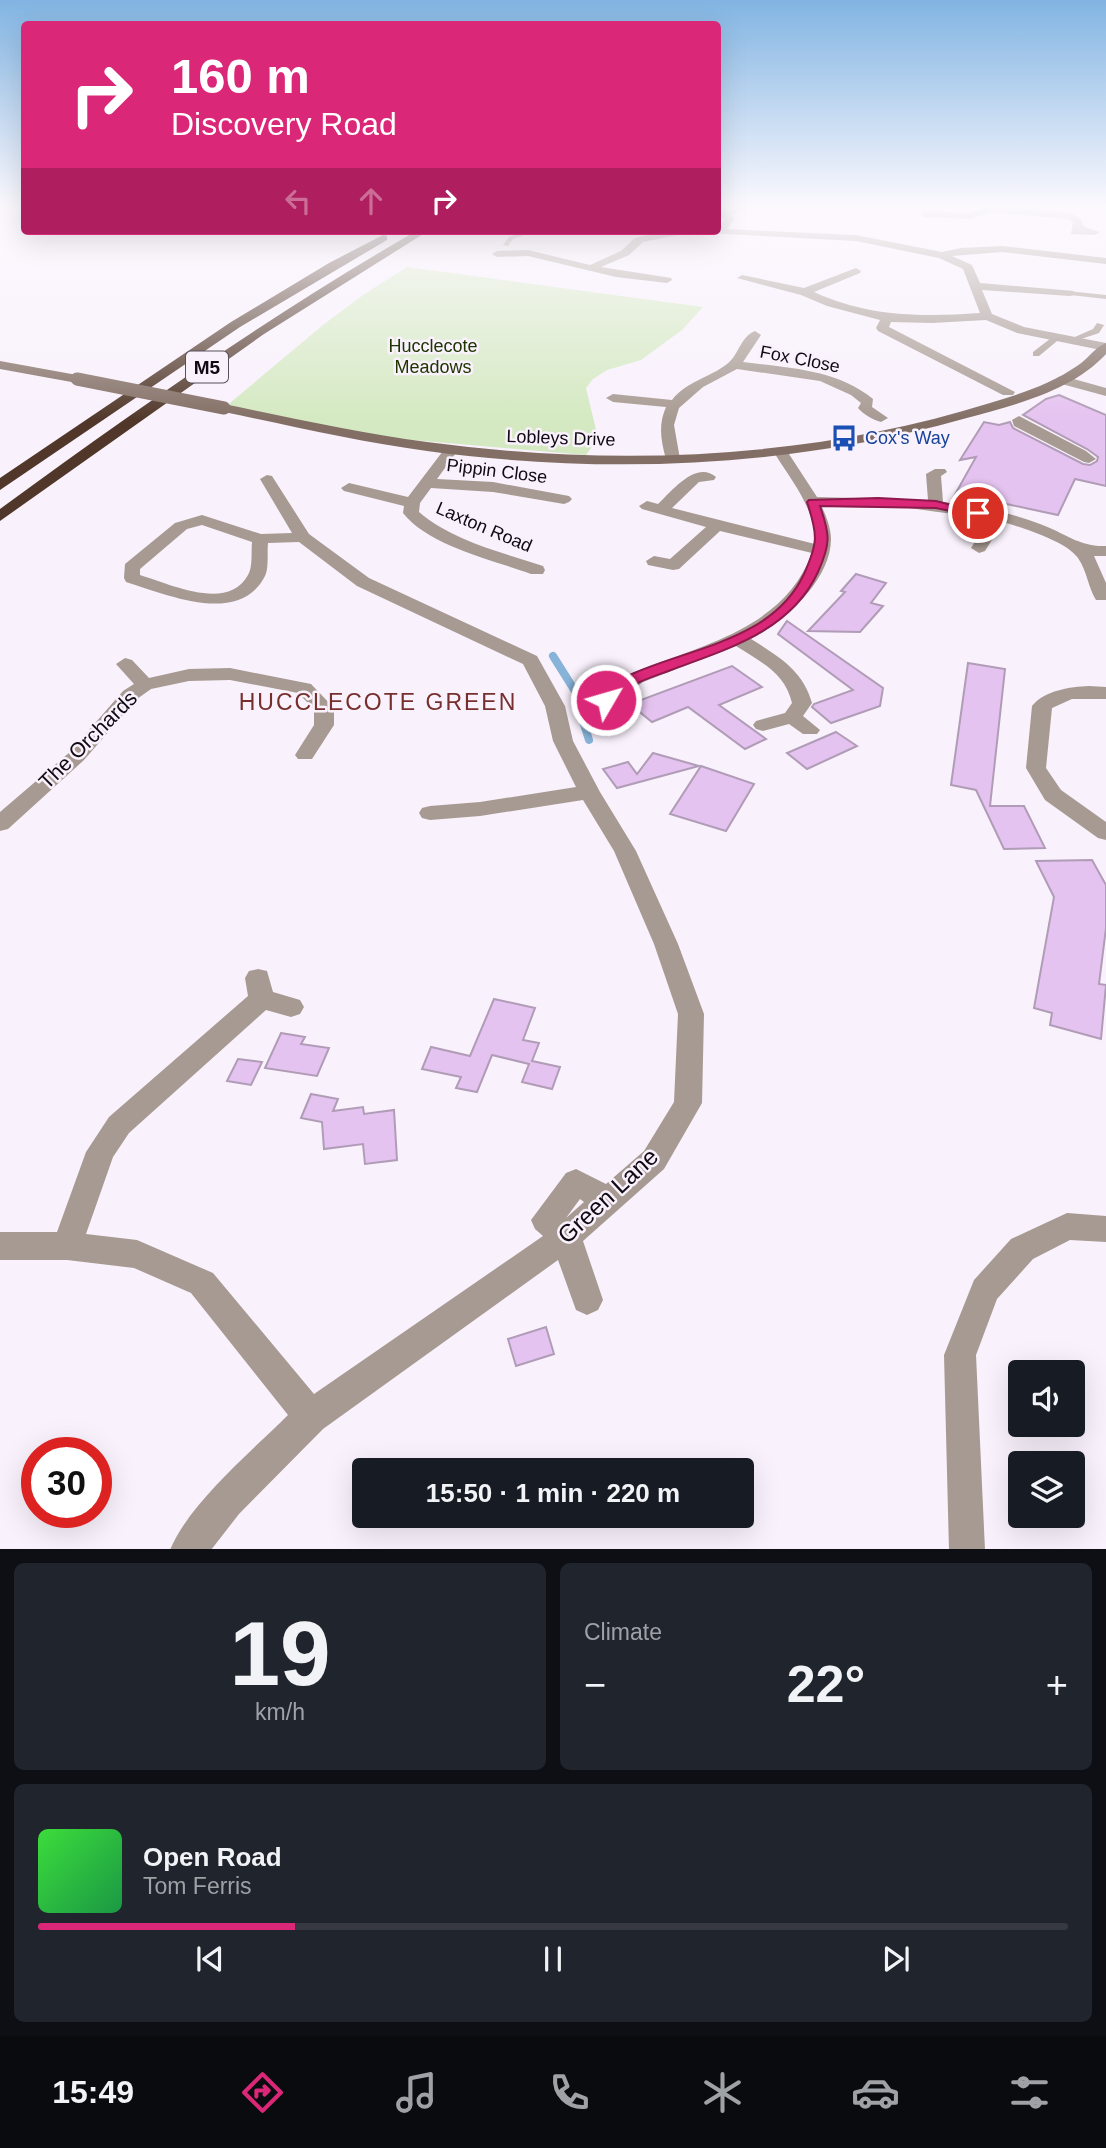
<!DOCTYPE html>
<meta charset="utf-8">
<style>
:root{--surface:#171b24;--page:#20242c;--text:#f1f3f6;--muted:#9ea1a6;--line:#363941;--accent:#db2777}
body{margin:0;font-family:Arial,sans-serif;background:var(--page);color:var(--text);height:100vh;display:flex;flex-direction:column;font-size:26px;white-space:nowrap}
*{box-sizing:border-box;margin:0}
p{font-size:23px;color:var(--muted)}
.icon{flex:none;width:38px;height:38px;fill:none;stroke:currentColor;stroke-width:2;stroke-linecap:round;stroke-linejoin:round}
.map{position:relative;height:1549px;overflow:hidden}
.panel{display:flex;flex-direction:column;gap:14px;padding:14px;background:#0d0f14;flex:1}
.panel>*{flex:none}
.banner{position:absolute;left:21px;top:21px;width:700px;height:214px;border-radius:7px;box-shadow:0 7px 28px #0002;background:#db2777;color:#fff;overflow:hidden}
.tools{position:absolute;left:1008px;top:1360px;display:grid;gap:14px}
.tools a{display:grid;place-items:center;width:77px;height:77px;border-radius:7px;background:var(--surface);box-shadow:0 7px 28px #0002;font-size:35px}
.speed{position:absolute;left:21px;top:1437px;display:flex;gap:14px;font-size:35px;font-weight:700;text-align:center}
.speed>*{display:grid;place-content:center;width:91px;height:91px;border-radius:50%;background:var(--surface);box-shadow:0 7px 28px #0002;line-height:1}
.speed .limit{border:10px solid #d22;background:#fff;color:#111}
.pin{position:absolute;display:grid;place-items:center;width:60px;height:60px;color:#fff;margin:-30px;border:4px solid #fff;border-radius:50%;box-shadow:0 2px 7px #0007}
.me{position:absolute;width:77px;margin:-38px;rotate:52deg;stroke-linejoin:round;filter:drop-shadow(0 0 5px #0008)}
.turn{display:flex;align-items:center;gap:24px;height:147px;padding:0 35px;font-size:32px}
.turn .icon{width:91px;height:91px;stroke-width:2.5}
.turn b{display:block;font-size:49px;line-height:60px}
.lanes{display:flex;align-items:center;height:66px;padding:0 35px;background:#0003;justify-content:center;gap:35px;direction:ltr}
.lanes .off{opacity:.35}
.big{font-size:52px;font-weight:700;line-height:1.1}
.panel .widget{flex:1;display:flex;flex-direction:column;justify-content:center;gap:10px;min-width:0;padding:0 24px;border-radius:10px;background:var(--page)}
.panel .dial{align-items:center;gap:0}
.dial b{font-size:91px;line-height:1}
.song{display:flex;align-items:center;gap:21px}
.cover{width:84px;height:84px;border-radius:10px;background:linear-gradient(135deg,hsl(120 70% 55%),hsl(140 70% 35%))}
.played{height:7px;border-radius:4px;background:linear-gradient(90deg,var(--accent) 25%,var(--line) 25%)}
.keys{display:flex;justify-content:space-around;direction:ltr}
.heat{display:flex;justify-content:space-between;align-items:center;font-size:38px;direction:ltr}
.panel .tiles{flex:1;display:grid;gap:14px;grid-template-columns:1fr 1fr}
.widget:last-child{grid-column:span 2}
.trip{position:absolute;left:352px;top:1458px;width:402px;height:70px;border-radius:7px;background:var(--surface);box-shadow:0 7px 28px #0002;font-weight:700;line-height:70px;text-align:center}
.tabs{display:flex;height:112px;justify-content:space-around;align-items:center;background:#090b0e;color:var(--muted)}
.tabs .icon{width:49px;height:49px}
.tabs .active{color:var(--accent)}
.tabs b{font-size:32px;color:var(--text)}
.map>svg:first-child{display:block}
.green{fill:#d4e9c1}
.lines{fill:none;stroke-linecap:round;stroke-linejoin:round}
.stream{stroke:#87b3d8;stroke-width:8}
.building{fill:#e5c3f0;stroke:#b09cb6;stroke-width:2}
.lane{fill:#a79a92;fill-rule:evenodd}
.street{fill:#a79a92;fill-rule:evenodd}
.secondary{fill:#826e64;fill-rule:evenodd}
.highway{fill:#503729;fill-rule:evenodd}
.secondary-bridge{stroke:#826e64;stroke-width:13}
.route{fill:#db2777;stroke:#8e194d;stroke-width:2}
.labels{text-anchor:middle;stroke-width:5;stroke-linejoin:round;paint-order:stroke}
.far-park-label{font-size:18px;fill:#203601;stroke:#f9f1fc}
.far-street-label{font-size:18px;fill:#110a13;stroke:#f9f1fc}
.far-transit-label{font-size:18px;fill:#164399;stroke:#f9f1fc;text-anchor:start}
.shield{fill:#f9f1fc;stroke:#574f59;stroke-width:2}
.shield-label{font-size:19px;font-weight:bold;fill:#110a13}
.street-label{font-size:21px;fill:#110a13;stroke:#f9f1fc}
.neighbourhood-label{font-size:23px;letter-spacing:2px;fill:#762f2c;stroke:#f9f1fc}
.near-street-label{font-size:24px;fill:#110a13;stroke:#f9f1fc}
</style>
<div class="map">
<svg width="1106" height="1550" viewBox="0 0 1106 1550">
<rect width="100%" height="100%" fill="#f9f1fc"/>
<path class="green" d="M407,267L703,307L682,330L641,360L607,370L593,379L586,388L598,438L586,455L355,435L224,408L323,325L363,295Z"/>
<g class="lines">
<g class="stream">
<path d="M553,656L575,691"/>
<path d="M582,718L589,740"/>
</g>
</g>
<g class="building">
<path d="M1059,395L1106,415V486L1075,479L1058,515L983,499L981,504L953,498L976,457L960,460L984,422L999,425L1010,422L1013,428L1083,464L1090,465L1097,461L1098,457L1087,449L1023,415L1046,399Z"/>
<path d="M856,574L886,583L871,603L883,606L860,632L808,631L845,592L841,591Z"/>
<path d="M787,621L883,688L880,706L831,723L812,707L814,704L853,690L778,634Z"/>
<path d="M968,663L1005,669L990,806H1024L1045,848L1004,849L976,790L951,785Z"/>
<path d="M732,666L762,687L719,705L766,739L745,749L688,707L652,722L630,704Z"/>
<path d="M836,732L857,746L807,769L787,753Z"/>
<path d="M653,753L699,766L617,788L603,769L628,762L637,774Z"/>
<path d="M701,766L754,784L726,831L670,814Z"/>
<path d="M1092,860L1106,885V928L1099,984L1106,985L1101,1039L1050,1025L1052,1013L1034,1008L1054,897L1036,861Z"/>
<path d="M494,999L535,1008L523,1040L539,1043L532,1061L560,1067L552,1089L522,1082L529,1064L492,1055L477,1092L456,1088L461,1077L422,1069L431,1047L470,1056Z"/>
<path d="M281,1033L305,1037L301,1044L329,1048L317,1076L265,1068Z"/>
<path d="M238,1059L262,1062L251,1085L227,1081Z"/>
<path d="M311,1094L338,1099L333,1111L363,1107L364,1114L394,1110L397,1160L365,1164L363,1144L324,1149L322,1122L301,1118Z"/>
<path d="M546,1327L554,1354L516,1366L508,1339Z"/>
</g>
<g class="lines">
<g class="lane">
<path d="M757,205L762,206L725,215L722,213Z"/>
<path d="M525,231H535L513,239L508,246L503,245L509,237Z"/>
<path d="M1067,291L1106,295V299L1070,295H1067Z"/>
<path d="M1097,323L1104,325L1099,333L1072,342L1068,340L1093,329Z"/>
<path d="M1055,335L1062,337L1039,356H1033V352Z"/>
</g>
<g class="street">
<path d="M988,205L1071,213L1081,219L1084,227L1100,232L1095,235L1071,234L1073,222L1068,219L992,212L969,219L925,217L920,214L925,211L968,213L987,207Z"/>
<path d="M718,208L728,211L734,219L727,229L856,235L942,252L961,248L1002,246L1106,258V264L1002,252L952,256L972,265L980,283L1074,291V295L1070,296L982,290L992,314L1024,327L1106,343V351L1017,333L986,320L932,323L891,322L889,327L1015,392L1013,395H1003L878,331L876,328L880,320L827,306L801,295L737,278L742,275L804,288L856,268L861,271L860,273L814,292C868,317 922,317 980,313L963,269L939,258L856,241L708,233L706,231H718L724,219L718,214Z"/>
<path d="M664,231H697L643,242L629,255L601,267L671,278L672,280L667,283L616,277L528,256L497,257L492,254L497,251L528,250L590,265L621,251L635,238Z"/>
<path d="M755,331L761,335L743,362C788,368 836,369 873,399L872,407L888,418L881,422C873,420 863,414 858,408L861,403L851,395L820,381L737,369L703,387L679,408L674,425L680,459L673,463L666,459C661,441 658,425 666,407L613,402L606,398L613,394L672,400C687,381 709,378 727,364C739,355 740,337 755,331Z"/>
<path d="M1063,376L1106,388V396L1058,383V377Z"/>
<path d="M1019,416L1086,451L1096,459L1089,463L1084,462L1014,426L1012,420Z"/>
<path d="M451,446L458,450L437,479L493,482L569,496L572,499L569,502L564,504L493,492L431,488L420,503L419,512C453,541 501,552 543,566L545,570L543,574H531C493,560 429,546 403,513L404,506L344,491L341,488L349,483L408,497L446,447Z"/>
<path d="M782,450L787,451L817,497L928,500L926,474L935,469H945L947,472L941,476L943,502C976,506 1009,512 1040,524C1065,533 1079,547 1106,546V556H1094L1106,583V600H1096C1088,587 1087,571 1078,558C1066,541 1023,528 1003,522L985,551L979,553L971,548L989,519L909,508L822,507C826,516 831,528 831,539C831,580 784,622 751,639C778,656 803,670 812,703L803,716L820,730L817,734H803L789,724L763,731L756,729L753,725L756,721L785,713L792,703C785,673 761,662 736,646L643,682L613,704H599L596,700C610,680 634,672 655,664C718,641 787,621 812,553L720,531L679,569L673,570L648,565L646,561L654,556L670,559L706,527L642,509L639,506L647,501L658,504C672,491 696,460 716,477L714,480L699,482L672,508L815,544C817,511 791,480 775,454Z"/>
<path d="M267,475L272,476L309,534L369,578L537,656L565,706L573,741L600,792L636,851L678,944L704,1014L702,1103L664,1169L583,1241L603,1300L598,1310L587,1315L576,1310L558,1260L323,1429L239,1514L211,1550H170C190,1502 251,1452 288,1415L191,1293L134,1268L67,1260H0V1232H57L86,1152L109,1117L248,996L245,978L249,971L258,969L267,971L273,992L300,1000L304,1007L300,1014L291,1017L266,1010L129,1133L113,1157L86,1234L137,1240L213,1273L314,1394L543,1236L535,1229L531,1220L566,1173L576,1169L606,1184L644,1151L674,1102L678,1014L654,944L614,851L583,800L480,816L430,820L422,818L419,813L422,808L430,806L480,802L576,787L553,741L545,706L523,664L357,586L299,542L268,543C267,553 269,568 265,576C239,627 166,594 126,582L124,578L125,564L175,523L202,515L261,534L292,533L260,479ZM202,525L252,542C251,551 253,567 248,575C228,612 170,584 140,575V569L187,529ZM580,1199L584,1202L566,1218Z"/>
<path d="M125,658L132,660L149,678L189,669L230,668L311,684L334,708V725L312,759H298L295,755L314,725V709L298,693L230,680L189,681L151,689L137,699L84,760L8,829L0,831V812L70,752L123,691L134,684L116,664Z"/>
<path d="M1089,686L1106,687V699H1072L1052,708L1046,768L1061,790L1106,822V840L1098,838L1045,800L1026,768L1032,706C1045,690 1070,687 1089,686Z"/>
<path d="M1067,1213L1106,1216V1242L1070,1240L1033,1259L997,1299L976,1355L985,1550H949L944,1355L974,1280L1011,1239Z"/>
</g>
<g class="secondary">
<path d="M1106,343V354C1071,392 1011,406 963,419C788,468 607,475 427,451C359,442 291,426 224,412L217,408L224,404C291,418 359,433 427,442C615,467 808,460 990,403C1020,394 1051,384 1077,366C1087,360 1095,347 1106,343Z"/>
<path d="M0,361L77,375L83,379L77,383L0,369Z"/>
</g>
<g class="highway">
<path d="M416,231H428L264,334L0,521V509C135,410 271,315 416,231Z"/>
<path d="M383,235L387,236V240L240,327L0,490V478L231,322L329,263Z"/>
</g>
<path class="secondary-bridge" d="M77,379L224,408"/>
</g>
<linearGradient id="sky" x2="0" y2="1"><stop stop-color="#81b4e2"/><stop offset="0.49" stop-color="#fcf9fe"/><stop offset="1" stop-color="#fcf9fe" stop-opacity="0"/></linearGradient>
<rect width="1106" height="421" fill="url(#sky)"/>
<path class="route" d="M878,498L936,501L983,513L978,517L936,508L820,506C830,535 831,543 818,572C791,631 727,649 671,670C644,680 632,682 612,703H601L599,700L601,697C607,691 613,682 621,679C682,648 771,644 804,574C818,543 818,535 807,502L809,500Z"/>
<defs>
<g id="bus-bare" transform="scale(2.1)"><path d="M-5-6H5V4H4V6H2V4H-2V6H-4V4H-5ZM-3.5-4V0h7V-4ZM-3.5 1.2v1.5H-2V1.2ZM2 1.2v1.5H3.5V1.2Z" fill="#1a4fb4" stroke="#f9f1fc" stroke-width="2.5" paint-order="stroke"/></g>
</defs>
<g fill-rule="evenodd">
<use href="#bus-bare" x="844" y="438"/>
</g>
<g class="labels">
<g class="far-park-label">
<text x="433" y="352">Hucclecote<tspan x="433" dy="21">Meadows</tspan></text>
</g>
<g class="far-street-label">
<text transform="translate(800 359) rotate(11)" y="6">Fox Close</text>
<text transform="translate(561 438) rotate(2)" y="6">Lobleys Drive</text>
<text transform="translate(497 471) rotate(7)" y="6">Pippin Close</text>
<text transform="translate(484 527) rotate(23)" y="6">Laxton Road</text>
</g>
<g class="far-transit-label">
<text x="865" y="444">Cox's Way</text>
</g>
<rect class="shield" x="186" y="351.5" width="42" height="31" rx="5"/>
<g class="shield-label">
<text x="207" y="374">M5</text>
</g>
<g class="street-label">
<text transform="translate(88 740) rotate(-45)" y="7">The Orchards</text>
</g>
<g class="neighbourhood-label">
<text x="378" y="710">HUCCLECOTE GREEN</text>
</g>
<g class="near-street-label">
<text transform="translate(608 1196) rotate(-43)" y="8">Green Lane</text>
</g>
</g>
</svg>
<div class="tools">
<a><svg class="icon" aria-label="sound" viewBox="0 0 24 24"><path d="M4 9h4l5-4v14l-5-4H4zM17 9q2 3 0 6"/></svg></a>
<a><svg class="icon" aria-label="layers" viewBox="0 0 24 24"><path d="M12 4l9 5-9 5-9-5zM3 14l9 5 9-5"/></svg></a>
</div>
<div class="speed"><div class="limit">30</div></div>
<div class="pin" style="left:978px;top:513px;background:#d93025"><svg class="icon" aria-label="arrive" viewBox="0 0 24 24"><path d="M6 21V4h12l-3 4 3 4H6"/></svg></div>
<svg class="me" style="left:606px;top:700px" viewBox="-20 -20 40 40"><circle r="17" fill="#db2777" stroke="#fff" stroke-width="3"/><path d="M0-11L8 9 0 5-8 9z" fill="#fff"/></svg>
<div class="trip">15:50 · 1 min · 220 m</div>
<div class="banner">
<div class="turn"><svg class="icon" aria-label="right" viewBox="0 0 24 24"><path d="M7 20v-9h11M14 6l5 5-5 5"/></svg><div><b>160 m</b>Discovery Road</div></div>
<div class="lanes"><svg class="icon off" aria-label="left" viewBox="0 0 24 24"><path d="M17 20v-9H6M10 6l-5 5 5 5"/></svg><svg class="icon off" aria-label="ahead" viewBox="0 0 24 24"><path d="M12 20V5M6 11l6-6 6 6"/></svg><svg class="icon" aria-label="right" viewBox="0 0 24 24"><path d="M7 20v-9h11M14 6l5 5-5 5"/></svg></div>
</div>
</div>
<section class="panel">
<div class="tiles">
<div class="widget dial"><b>19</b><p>km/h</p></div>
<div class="widget"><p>Climate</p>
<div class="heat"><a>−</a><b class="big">22°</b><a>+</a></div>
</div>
<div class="widget">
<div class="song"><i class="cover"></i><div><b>Open Road</b><p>Tom Ferris</p></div></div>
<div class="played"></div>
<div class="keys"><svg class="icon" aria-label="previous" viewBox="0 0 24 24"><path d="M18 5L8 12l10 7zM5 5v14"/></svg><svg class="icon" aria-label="pause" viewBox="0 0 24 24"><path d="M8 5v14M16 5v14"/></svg><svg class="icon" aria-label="next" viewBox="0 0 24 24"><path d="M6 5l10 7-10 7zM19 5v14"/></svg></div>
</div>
</div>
</section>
<nav class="tabs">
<b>15:49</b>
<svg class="icon active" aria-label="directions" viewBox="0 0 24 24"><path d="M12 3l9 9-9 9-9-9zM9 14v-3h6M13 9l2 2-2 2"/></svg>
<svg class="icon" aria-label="music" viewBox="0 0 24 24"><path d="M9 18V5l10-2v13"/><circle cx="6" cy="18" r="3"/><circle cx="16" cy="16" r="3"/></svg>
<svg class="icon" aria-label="phone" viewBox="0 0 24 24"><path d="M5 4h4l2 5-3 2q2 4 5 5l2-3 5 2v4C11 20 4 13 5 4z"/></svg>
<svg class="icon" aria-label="climate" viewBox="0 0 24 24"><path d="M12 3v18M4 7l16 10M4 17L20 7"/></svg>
<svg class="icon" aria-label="car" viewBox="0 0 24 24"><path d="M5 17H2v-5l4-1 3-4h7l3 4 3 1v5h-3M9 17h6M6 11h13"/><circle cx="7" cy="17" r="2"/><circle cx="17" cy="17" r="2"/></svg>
<svg class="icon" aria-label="filters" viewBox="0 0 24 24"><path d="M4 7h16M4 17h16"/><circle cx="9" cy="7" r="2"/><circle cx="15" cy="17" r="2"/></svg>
</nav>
